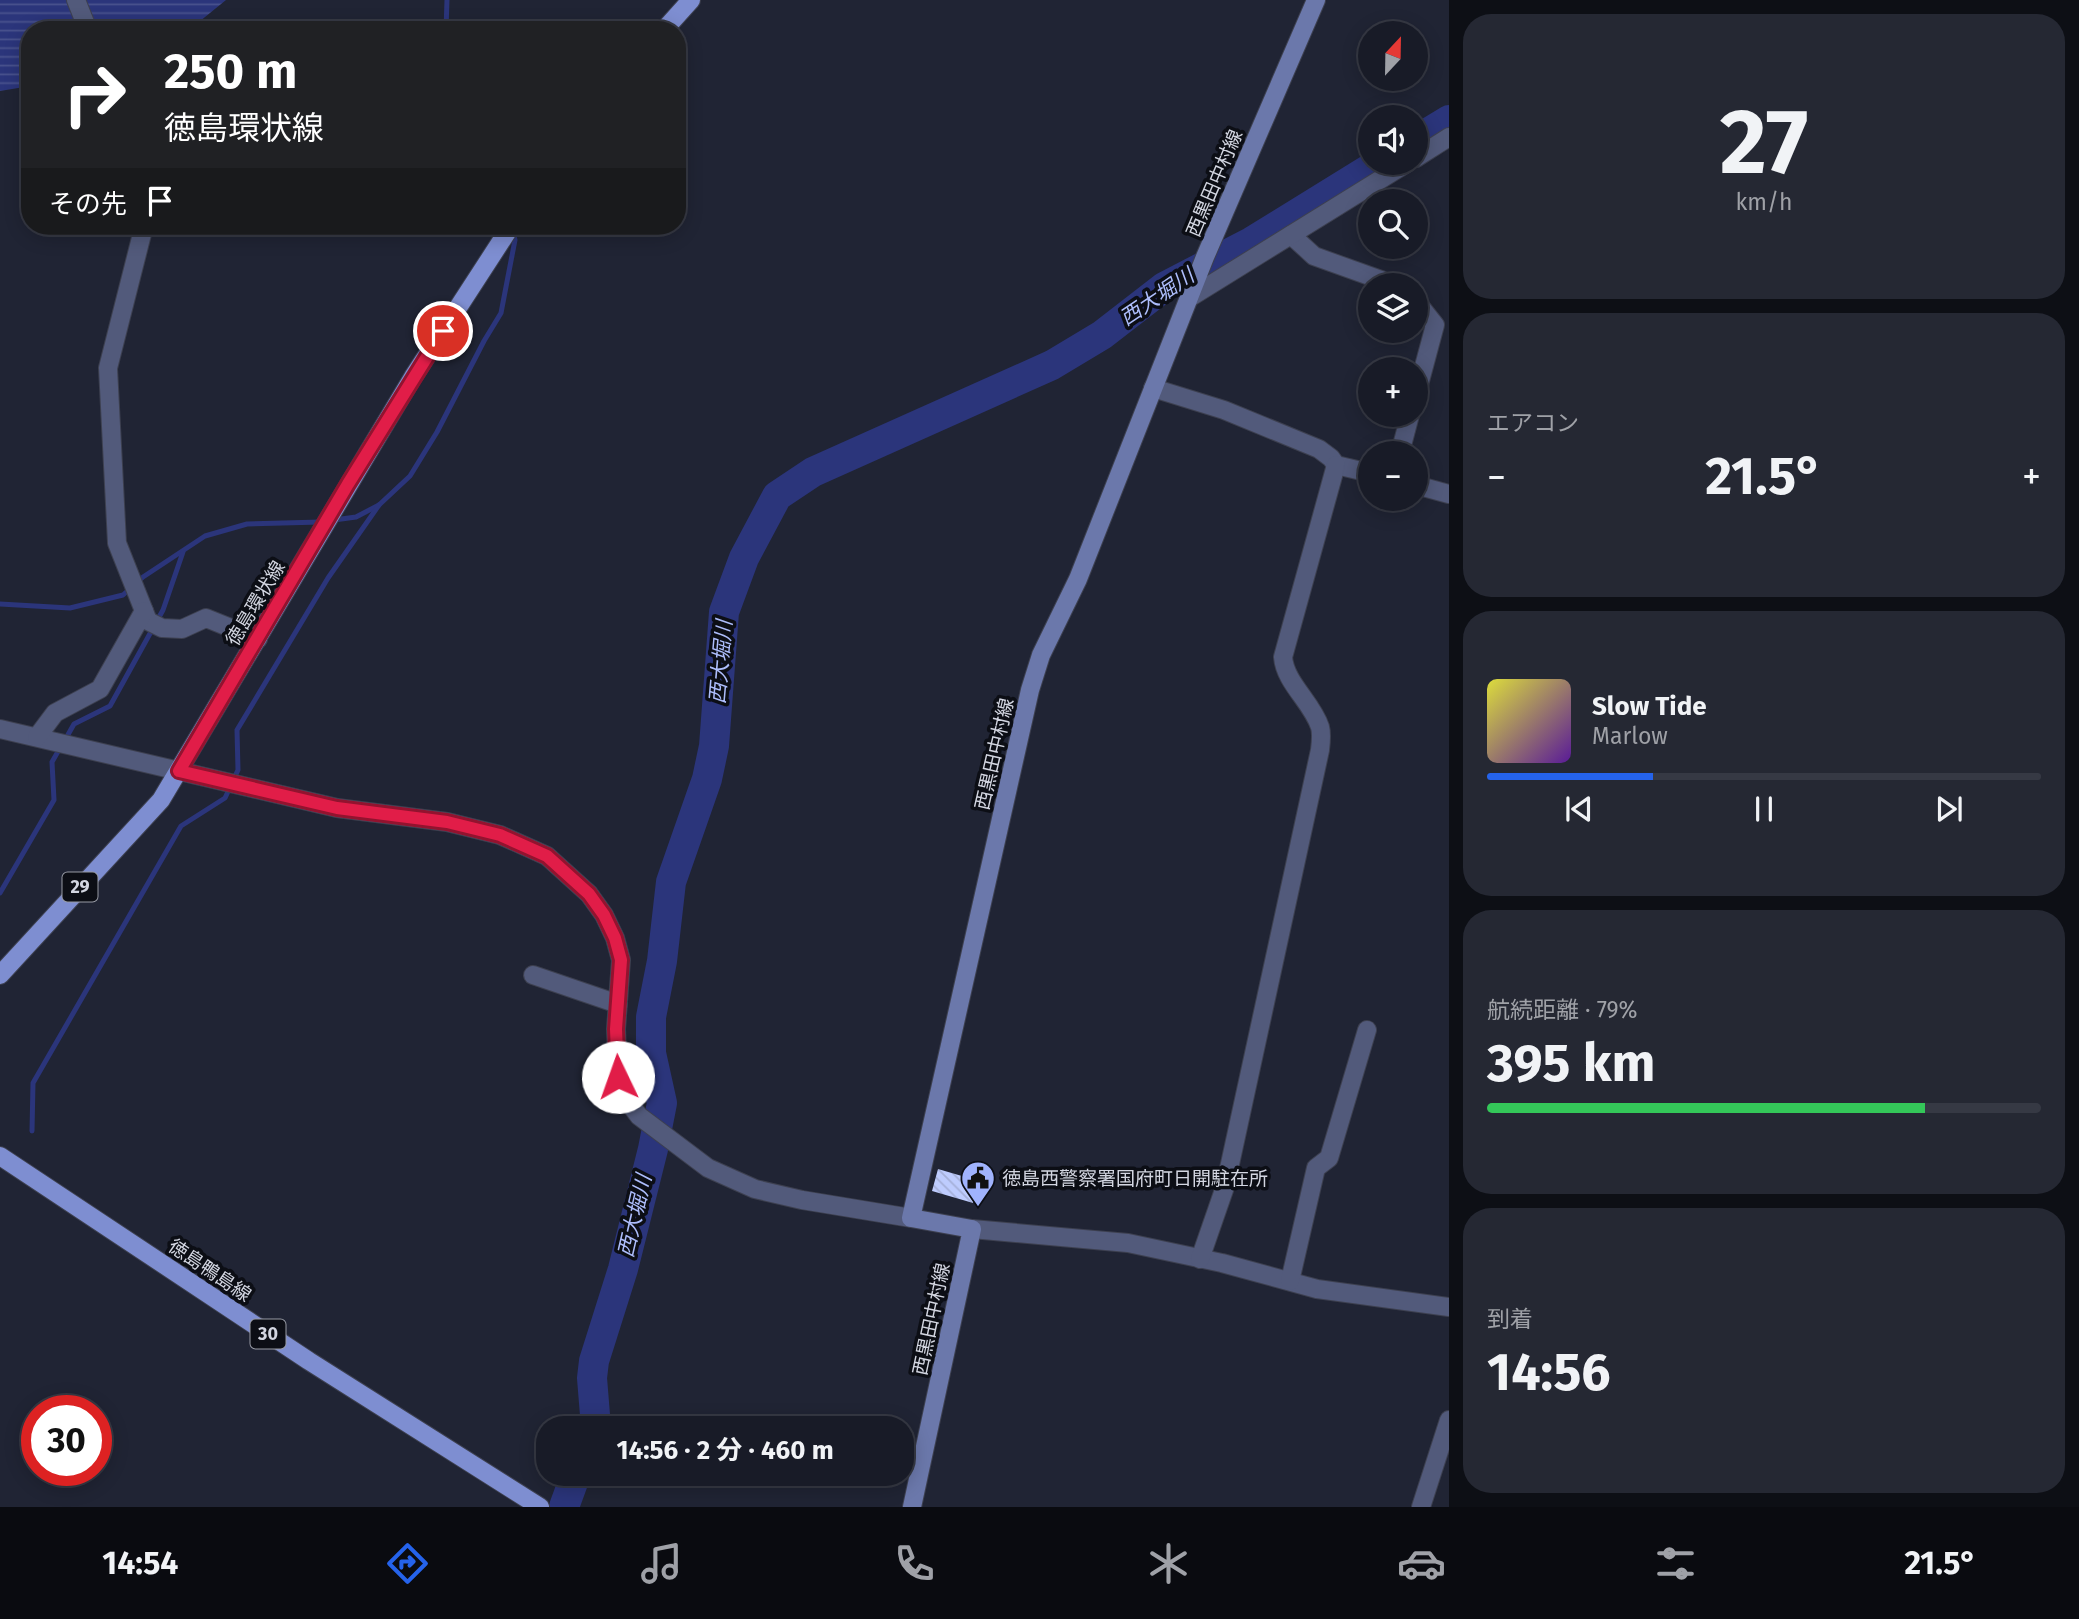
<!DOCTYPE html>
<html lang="ja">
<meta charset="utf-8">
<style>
:root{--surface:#181b27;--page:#252833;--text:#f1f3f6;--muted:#9fa1a7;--line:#363944;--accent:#2563eb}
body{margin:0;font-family:"Fira Sans","Noto Sans JP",sans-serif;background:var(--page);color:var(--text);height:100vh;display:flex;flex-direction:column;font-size:26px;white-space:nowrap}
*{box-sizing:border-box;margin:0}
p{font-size:23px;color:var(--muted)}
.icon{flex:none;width:38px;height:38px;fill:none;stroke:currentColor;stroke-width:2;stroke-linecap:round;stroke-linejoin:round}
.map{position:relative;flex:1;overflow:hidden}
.drawer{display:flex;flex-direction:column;gap:14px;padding:14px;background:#0d0f15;width:630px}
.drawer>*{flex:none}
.hud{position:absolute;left:21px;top:21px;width:665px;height:214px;border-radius:28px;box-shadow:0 4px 18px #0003,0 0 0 2px var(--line);background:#202124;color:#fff;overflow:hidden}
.needle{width:46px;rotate:22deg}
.buttons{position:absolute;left:1358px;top:21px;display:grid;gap:14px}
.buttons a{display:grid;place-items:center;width:70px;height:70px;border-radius:50%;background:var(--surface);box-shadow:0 4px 18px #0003,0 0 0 2px var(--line);font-size:35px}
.speed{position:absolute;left:21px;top:1395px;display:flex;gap:14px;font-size:35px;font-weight:700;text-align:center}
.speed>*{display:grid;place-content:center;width:91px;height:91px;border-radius:50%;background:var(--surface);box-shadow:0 4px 18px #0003,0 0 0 2px var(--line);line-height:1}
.speed .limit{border:10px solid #d22;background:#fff;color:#111}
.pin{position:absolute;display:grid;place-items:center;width:60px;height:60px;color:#fff;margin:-30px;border:4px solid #fff;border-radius:50%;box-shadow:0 2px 7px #0007}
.me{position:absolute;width:77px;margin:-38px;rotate:357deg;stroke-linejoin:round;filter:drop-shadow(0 0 5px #0008)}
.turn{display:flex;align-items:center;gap:24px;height:147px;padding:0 28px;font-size:32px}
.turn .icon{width:91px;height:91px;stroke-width:2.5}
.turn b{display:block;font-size:49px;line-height:60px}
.then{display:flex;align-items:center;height:66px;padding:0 28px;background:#0003;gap:14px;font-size:26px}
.big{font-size:52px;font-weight:700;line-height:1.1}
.drawer .card{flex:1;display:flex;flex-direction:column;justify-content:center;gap:10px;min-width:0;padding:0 24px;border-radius:28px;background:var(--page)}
.drawer .dial{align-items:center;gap:0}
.dial b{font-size:91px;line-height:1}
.song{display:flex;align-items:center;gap:21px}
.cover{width:84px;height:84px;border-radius:10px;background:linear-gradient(135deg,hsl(60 70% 55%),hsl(270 70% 35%))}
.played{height:7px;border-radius:4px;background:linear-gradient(90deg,var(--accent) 30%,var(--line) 30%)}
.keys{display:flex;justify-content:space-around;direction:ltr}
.heat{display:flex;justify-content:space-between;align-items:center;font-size:38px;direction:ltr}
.charge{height:10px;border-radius:5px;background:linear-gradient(90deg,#34c759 79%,var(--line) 0)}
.trip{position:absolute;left:536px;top:1416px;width:378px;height:70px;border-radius:28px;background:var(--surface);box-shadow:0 4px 18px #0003,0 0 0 2px var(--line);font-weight:700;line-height:70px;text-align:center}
.menu{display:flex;height:112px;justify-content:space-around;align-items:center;background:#0a0b10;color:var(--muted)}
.menu .icon{width:49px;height:49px}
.menu .current{color:var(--accent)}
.menu b{font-size:32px;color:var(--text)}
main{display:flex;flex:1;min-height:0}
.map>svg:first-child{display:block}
.water{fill:url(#water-rules)}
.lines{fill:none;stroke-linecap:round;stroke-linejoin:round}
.stream{stroke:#2b357b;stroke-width:5}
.river{stroke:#2b357b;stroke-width:30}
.building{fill:url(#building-back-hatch)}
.minor-casing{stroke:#3d4050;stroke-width:20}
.secondary-casing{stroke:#3d4050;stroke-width:20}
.primary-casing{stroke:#3d4050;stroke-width:20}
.minor{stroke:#525a7b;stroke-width:18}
.secondary{stroke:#6b78ab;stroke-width:18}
.primary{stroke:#7e8ed1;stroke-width:18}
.route-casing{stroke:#92132f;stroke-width:18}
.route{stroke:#e11d48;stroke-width:12}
.labels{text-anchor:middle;stroke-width:7;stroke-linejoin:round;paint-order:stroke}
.shield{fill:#0c0e15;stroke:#979aa4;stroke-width:2}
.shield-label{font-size:18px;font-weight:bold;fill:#d3d6e1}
.street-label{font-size:19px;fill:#d3d6e1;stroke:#0c0e15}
.poi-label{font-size:19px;fill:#d3d6e1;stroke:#0c0e15;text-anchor:start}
.water-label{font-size:21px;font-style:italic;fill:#adbdfb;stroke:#0c0e15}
</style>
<main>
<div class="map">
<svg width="1449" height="1507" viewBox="0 0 1449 1507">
<defs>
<pattern id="water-rules" width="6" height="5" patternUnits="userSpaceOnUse" patternTransform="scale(1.75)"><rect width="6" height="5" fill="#2b357b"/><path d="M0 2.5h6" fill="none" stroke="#49528d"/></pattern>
<pattern id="building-back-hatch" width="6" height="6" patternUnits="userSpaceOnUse" patternTransform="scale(1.75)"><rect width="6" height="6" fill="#beccfe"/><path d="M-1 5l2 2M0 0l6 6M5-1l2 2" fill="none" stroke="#a5b0d9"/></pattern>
</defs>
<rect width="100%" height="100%" fill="#202434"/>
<path class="water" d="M0,0H226L189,30H30V86L0,91Z"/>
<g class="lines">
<g class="stream">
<path d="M446,30L447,0"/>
<path d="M334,520L356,517L379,505L410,476L437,432L484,341L501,313L515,240L513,231"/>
<path d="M0,604L70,608L123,595L143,577L205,536L247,524L321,522"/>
<path d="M65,740L74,724L110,706L163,610L183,552"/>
<path d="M0,893L54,800L52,762L60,748"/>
<path d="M32,1131L33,1083L181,826L225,798L238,770L237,730L328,578L379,505"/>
</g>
<g class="river">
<path d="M1416,140L1449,120"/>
<path d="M592,1428L595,1415L592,1378L594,1361L623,1269L653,1149L662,1103L651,1053V1017L662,961L671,882L707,779L714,746L724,612L744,558L777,496L813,472L1052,365L1102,335L1164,287L1251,242L1379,163"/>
<path d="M564,1507L576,1474"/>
</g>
</g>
<path class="building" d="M938,1169L979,1181L973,1203L932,1191Z"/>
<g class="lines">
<g class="minor-casing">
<g id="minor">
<path d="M76,0L88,30"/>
<path d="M1416,158L1449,137"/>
<path d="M144,226L108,368L117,543L148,621L162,628L182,629L206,618L258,639"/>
<path d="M1291,235L1314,256L1381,280L1390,285"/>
<path d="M1189,298L1407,163"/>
<path d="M1416,301L1435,325L1416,396"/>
<path d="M1153,388L1224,410L1319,449L1331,458L1336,465L1370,473"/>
<path d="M1400,453L1410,415"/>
<path d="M1416,485L1449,494"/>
<path d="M0,729L337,808L447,822L500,835L547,856L589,894L604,915L615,938L621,960L616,1029L618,1077L626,1099L639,1116L708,1168L755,1189L802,1200L911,1218"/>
<path d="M37,737L55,713L100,689L144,611"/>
<path d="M533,975L618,1004"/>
<path d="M972,1229L1128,1243L1222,1263L1317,1289L1449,1307"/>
<path d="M1200,1259L1225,1187L1320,750C1321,742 1322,734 1320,727C1312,702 1285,683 1283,657L1336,465"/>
<path d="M1290,1281L1316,1168L1329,1158L1367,1030"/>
<path d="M1421,1507L1449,1420"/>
</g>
</g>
<g class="secondary-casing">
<path id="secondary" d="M912,1507L972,1229L911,1218L1030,690L1041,655L1078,579L1205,257L1316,0"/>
</g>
<g class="primary-casing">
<g id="primary">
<path d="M664,30L691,0"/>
<path d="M0,975L161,800L413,377L511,226"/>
<path d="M0,1156L309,1361L540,1507"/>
</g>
</g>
<use href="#minor" class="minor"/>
<use href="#secondary" class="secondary"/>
<use href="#primary" class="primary"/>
</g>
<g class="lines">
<g class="route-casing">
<path id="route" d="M443,331L348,484L179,771L337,808L447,822L500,835L547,856L589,894L604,915L615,938L621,960L616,1029L618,1077"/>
</g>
<use href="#route" class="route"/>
</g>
<defs>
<g id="civic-pin" transform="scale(1.75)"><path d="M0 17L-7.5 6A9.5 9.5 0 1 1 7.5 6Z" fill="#a0b3fd" stroke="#0c0e15"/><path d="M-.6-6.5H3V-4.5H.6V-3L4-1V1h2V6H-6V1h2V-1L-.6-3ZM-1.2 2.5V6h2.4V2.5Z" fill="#111"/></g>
</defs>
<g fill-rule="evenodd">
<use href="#civic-pin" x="978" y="1178"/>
</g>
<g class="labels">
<g class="shield">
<rect x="62.5" y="872.5" width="35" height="29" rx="5"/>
<rect x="250.5" y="1319.5" width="35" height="29" rx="5"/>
</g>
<g class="shield-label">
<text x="80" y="893">29</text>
<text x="268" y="1340">30</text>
</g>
<g class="street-label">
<text transform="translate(1214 183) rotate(-67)" y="7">西黒田中村線</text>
<text transform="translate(255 603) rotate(-59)" y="7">徳島環状線</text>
<text transform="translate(994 754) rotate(-77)" y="7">西黒田中村線</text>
<text transform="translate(210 1270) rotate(34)" y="7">徳島鴨島線</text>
<text transform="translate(931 1319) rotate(-78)" y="7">西黒田中村線</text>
</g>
<g class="poi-label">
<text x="1002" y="1185">徳島西警察署国府町日開駐在所</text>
</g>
<g class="water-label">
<text transform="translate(1157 297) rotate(-34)" y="7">西大堀川</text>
<text transform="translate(721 662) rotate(-85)" y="7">西大堀川</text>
<text transform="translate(635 1216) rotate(-77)" y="7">西大堀川</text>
</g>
</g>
</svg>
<div class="buttons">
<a><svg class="needle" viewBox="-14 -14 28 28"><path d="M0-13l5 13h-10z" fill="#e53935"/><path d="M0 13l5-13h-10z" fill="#9fa1a7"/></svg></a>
<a><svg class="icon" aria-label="sound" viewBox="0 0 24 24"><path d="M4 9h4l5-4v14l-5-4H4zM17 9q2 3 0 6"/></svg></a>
<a><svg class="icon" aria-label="search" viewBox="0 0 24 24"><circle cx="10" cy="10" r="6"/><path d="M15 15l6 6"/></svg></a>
<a><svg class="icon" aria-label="layers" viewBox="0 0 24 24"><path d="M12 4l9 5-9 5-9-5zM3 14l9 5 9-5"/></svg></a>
<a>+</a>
<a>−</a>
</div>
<div class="speed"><div class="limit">30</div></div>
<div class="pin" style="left:443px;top:331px;background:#d93025"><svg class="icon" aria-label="arrive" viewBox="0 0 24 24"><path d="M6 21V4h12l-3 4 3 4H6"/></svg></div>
<svg class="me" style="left:618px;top:1077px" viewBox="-20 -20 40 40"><circle r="19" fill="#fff"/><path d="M0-13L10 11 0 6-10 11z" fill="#e11d48"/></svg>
<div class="trip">14:56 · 2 分 · 460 m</div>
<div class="hud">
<div class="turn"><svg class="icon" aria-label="right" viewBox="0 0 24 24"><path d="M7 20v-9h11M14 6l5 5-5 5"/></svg><div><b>250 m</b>徳島環状線</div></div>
<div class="then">その先<svg class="icon" aria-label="arrive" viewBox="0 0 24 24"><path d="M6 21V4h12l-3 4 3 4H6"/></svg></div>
</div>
</div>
<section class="drawer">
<div class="card dial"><b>27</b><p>km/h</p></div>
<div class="card"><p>エアコン</p>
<div class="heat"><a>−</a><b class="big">21.5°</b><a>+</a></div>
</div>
<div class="card">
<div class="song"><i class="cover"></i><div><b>Slow Tide</b><p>Marlow</p></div></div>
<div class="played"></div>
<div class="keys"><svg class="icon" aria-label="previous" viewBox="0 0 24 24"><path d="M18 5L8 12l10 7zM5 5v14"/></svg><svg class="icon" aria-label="pause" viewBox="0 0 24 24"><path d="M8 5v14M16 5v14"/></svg><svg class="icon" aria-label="next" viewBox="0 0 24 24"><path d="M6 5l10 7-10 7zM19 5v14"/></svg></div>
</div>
<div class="card"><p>航続距離 · 79%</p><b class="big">395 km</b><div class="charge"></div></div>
<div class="card"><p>到着</p><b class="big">14:56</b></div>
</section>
</main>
<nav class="menu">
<b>14:54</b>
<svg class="icon current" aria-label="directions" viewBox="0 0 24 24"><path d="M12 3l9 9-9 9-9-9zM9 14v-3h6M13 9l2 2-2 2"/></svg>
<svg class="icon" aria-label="music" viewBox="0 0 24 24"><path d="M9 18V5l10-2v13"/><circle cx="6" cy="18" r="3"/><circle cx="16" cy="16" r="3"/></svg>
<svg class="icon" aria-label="phone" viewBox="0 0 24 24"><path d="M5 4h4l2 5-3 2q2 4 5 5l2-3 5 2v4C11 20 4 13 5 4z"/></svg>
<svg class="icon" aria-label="climate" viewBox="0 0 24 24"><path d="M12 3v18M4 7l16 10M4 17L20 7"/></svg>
<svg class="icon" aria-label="car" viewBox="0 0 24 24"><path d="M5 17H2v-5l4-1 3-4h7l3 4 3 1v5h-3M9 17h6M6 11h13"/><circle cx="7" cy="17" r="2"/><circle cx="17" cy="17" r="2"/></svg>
<svg class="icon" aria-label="filters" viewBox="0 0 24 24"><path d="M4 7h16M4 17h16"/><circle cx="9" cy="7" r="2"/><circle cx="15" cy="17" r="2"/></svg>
<b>21.5°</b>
</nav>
